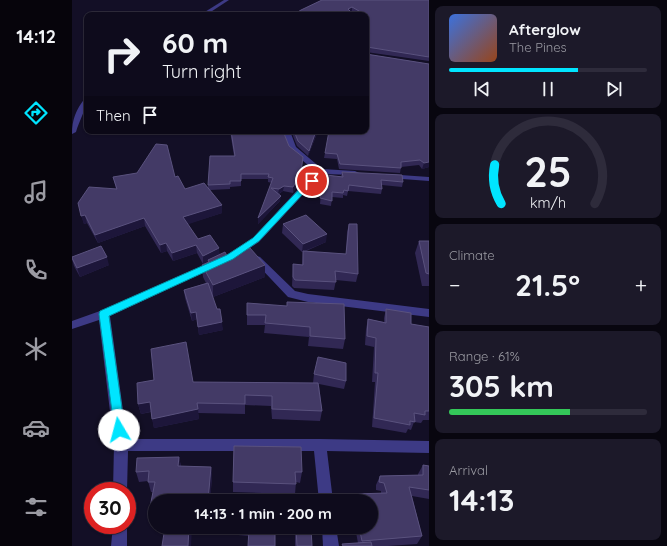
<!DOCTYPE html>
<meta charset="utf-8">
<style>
:root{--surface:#0e0b1c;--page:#1c1929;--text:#f1f3f6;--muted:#9b9ba3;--line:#2e2b3b;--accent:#00e5ff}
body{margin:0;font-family:Quicksand,sans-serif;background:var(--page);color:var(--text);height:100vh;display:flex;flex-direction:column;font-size:15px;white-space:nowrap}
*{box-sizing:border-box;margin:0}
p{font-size:13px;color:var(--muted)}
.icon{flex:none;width:22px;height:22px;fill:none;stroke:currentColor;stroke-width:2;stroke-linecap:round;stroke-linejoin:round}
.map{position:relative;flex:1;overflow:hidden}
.side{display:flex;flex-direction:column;gap:6px;padding:6px;background:#08060f;width:238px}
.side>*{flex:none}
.guide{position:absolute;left:12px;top:12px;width:285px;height:122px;border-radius:8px;box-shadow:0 1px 3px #0004,0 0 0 1px var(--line);background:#0e0b1c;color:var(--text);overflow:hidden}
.speed{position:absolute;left:12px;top:482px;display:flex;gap:8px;font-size:20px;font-weight:700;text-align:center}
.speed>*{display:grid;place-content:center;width:52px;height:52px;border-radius:50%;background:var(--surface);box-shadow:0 1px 3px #0004,0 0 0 1px var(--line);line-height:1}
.speed .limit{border:6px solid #d22;background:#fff;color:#111}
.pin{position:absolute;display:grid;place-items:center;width:34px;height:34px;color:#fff;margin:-17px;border:2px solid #fff;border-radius:50%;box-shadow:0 1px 4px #0007}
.me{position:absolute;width:44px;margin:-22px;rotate:352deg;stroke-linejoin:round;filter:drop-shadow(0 0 3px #0008)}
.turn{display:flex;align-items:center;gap:14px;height:84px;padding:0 12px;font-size:18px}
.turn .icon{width:52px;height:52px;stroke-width:2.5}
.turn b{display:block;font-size:28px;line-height:34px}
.then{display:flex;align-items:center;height:38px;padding:0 12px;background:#0003;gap:8px;font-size:15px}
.big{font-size:30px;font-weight:700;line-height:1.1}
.side .tile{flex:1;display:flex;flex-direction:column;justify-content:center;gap:6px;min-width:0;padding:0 14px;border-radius:8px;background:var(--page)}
.side .dial{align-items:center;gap:0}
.dial svg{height:104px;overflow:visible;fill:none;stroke:var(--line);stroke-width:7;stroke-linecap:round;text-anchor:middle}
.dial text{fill:var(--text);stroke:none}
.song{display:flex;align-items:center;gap:12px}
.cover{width:48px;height:48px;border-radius:6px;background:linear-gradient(135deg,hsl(220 70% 55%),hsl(20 70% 35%))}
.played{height:4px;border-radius:2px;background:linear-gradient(90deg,var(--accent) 65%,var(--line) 65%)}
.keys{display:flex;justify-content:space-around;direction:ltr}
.heat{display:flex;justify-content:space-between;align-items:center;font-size:22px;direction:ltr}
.charge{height:6px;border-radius:3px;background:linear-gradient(90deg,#34c759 61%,var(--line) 0)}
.trip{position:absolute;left:76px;top:494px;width:230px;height:40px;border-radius:20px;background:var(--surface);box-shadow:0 1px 3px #0004,0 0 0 1px var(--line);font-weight:700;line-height:40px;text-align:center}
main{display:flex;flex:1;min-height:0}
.menu{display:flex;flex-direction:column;width:72px;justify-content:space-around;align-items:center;background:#06040b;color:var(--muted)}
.menu .icon{width:28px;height:28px}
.menu .current{color:var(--accent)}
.menu b{font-size:18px;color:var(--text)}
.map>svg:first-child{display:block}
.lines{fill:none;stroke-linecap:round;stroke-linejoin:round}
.minor{fill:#3d3a85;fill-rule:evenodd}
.wall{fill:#312854}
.shaded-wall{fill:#1d163a}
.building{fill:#433a66;stroke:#5a527e;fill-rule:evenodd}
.route{fill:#00e5ff;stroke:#0095a6}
</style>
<main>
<nav class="menu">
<b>14:12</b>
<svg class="icon current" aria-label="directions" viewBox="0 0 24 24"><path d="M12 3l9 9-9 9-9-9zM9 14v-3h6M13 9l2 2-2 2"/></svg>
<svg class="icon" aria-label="music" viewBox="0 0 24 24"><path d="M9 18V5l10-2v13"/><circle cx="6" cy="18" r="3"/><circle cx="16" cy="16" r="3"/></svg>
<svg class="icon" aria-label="phone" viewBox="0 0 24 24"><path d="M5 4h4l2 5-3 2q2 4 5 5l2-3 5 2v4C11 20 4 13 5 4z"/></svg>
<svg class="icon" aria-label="climate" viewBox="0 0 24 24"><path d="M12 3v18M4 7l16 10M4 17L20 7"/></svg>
<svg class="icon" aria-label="car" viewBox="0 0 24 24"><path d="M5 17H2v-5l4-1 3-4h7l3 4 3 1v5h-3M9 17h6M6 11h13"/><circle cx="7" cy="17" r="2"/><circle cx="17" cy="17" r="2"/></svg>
<svg class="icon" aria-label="filters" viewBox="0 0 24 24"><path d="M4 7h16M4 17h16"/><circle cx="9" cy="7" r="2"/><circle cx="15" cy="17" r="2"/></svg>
</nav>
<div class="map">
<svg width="357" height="546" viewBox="0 0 357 546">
<rect width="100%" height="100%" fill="#130f26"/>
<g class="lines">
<g class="minor">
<path d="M152,0H157L134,15H128Z"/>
<path d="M15,97C15,108 7,121 4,132L0,134C0,119 4,110 13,98Z"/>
<path d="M210,131H218L224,147L250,169L283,171L287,173L283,175L250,174L187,242L161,259L38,316L55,439H248L357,441V453L255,451L261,501H247L242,451H56L55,491H41L42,445L27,320L0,329V321L28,311L155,255L181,238L243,171L218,150Z"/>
<path d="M314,174L357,177V181L317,178L313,176Z"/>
<path d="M185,256L188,257L223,291L236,294L357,309V317L236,302L216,297L182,261L180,259Z"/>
<path d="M55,524V546H39L41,525Z"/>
<path d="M250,527H264L267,546H251Z"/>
</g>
</g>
<g class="wall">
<path d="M250,0H357V61L294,52V15H221Z"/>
<path d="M294,54L357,64V167L350,169L347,165L329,167L328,173L267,169L265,159L252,158L253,153L294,131Z"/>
<path d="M158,131H211L229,177L221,193L211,191L207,194L208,201L186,224V218L200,183L196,182V179H169V186L158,187V189L138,190L150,213L115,224L126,239L148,254L193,265V277L141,297L140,294L151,330L127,335L125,319L120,321L113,298L112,290L134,283L131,277L130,265L136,262L131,264L125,253L101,261L95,251L89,253L73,226L26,243L15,223L12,224L6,203L44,189L41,177H103L113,189L136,188V185L162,156Z"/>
<path d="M219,131H246L236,156L225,146Z"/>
<path d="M270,172L331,182L330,187L310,185V189L309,194L276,191L275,196L271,195V198L260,197L259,206L248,204L250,182H253L269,176Z"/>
<path d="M211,224L254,242L232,252L274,254L275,232L277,224L286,274L284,282L264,280L262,290L222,288L220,286L221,264L230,265L231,252H230L210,233Z"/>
<path d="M347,241H357V286H350L343,253Z"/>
<path d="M0,259L37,265L8,277L2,266Z"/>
<path d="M175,303L273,339L271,349L236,346L237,337L192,333L193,325H175Z"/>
<path d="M314,309L339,324L357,327V420H351L349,423L342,422L339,430L336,429L334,433L300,427L303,382H300L302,347L293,345L294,329L296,319L312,322V318Z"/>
<path d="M242,374L274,381L272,389L247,384L250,411L248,421L200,419L199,406L173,405V414L126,413L127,419L82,428L79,412L69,414L66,404L121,382L241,383Z"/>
<path d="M162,446L230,472L228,483L224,482L223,494L161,492V482Z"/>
<path d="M107,457L109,466L139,467L140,477L138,501H83V516H81L78,507L81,492H79L76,481L67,482L64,472Z"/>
<path d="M351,465L357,466V499L340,496L350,536L345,544L316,546H270V544L286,543L283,527H299V501H280L282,494L309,493V491L304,490V485L308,476L346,475V474Z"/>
<path d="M166,527H203L177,536L166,535Z"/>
<path d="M224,528L240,546H223V535Z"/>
</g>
<g class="shaded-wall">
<path d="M280,7V11L276,13V9Z"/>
<path d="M244,131H246L236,156L237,151Z"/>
<path d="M231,157L229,177L221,193V187Z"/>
<path d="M357,162V167L350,169L352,163Z"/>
<path d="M212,186L211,191L206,194L207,189Z"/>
<path d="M209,196L208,201L186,224V218Z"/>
<path d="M150,205V213L111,226V217Z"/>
<path d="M13,215L15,223L12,224L9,216Z"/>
<path d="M72,218L73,226L26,243L23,235Z"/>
<path d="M255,234L254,242L230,252L231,244Z"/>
<path d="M94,243L95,251L89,253L88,245Z"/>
<path d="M124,245L125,253L101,261L100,253Z"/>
<path d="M147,248L148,256L136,260V262L131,264V256Z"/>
<path d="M35,257L37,265L8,277L5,268Z"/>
<path d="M193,265V277L141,297V285Z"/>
<path d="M124,312L125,319L120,321L119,313Z"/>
<path d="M150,322L151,330L127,335L126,327Z"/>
<path d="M78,402L81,411L69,414L66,404Z"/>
<path d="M126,409L127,419L82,428L80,419Z"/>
<path d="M107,457L109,468L106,466Z"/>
<path d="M139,467L140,477L138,501H136Z"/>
<path d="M117,527H120L119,546H116Z"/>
</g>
<g class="building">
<path d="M250,0H357V57L295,47L294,51V15H270V14L269,15H221L229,10ZM280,7L287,11L286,13H280L276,9Z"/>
<path d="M294,54L357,64V162L352,163L348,160L329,162V168L268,164L265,154L253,153L257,131H294V56H295Z"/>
<path d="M159,131H211L217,146L231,157L229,172L221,187L212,186L207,189L199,188L209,196L186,218L201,178L196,177L197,174H169V181H158V184L136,185L138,156H163Z"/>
<path d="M222,131H244L237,151L226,141Z"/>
<path d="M84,144L95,145L103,177L106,176L113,189L132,183L150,205L111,217L126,239L138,235L147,248L131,256L124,245L100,253L94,243L88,245L72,218L23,235L13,215L9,216L6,203L17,187L45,189L41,177L65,173Z"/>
<path d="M270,172L330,175L331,182L309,180L310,189L277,185L276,191L272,190L271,193L260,192V201L248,198L250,182H253L254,175L271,177Z"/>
<path d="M234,215L255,234L231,244L211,224Z"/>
<path d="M277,224H285L286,274L263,271L264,282L223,280L221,277V264L231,265V251L274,254Z"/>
<path d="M347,241H357V274L354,273Z"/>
<path d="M29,246L35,257L5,268L0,258V257Z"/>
<path d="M178,248L193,265L141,285L130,265L137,262L136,260L153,252L155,256Z"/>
<path d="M136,283L145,309H148L150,322L126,327L124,312L119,313L112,290Z"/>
<path d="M215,302L272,304L273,339L238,336V327L193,323L194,315H175V303L215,306Z"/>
<path d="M314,309L339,313V324L357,327V411H353V415L342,413L343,422L338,421V425L302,418L306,373H303L304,338L295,336L296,319L314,323Z"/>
<path d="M114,342L121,382L246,383L250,411L200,409V396L173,395V404L125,403L126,409L80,419L78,402L66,404L65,383L82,380L79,349Z"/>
<path d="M246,357L274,363V381L242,374Z"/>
<path d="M162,446L229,447L230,472H223L224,484L161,482Z"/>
<path d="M107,457L106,466L139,467L136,501H83V507H78L83,482H76L77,471L64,472L65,458Z"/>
<path d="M351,465L357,466V490L337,487L350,536L290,541L287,527H299V501H283L282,494L315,493L312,483L307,482L308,476L351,475Z"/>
<path d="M93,527H117L116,546H90Z"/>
<path d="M166,527H203V546H176L177,529H166Z"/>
<path d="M224,528H239L240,546H225Z"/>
<path d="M299,542L300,546H271L270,544Z"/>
</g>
<path class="route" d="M237,179L243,181L187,241L161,259L37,316L53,430L51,434L47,436L43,434L27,314L28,311L155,255L181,238Z"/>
</svg>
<div class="speed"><div class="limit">30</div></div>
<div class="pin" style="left:240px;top:181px;background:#d93025"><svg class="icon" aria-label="arrive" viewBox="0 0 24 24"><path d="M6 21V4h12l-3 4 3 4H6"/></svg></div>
<svg class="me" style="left:47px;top:430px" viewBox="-20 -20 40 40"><circle r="19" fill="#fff"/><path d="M0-13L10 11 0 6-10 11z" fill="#00e5ff"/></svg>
<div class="trip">14:13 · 1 min · 200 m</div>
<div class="guide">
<div class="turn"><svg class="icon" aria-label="right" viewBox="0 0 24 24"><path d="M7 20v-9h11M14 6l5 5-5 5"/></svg><div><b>60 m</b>Turn right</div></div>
<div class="then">Then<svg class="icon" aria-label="arrive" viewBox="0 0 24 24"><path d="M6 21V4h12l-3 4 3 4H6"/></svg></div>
</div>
</div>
<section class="side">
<div class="tile">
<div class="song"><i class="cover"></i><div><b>Afterglow</b><p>The Pines</p></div></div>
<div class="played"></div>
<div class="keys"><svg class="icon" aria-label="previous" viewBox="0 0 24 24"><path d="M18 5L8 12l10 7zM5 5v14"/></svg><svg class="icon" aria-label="pause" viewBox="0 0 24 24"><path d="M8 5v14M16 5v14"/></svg><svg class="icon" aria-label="next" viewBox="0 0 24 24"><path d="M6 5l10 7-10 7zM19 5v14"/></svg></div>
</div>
<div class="tile dial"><svg viewBox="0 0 100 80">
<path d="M14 69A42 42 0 1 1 86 69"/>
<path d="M14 69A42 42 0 0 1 9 39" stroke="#00e5ff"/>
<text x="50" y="56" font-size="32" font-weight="700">25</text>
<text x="50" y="72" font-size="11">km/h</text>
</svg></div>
<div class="tile"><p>Climate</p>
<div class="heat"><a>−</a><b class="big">21.5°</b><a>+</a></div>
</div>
<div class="tile"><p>Range · 61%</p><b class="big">305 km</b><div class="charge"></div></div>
<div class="tile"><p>Arrival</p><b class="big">14:13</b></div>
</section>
</main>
